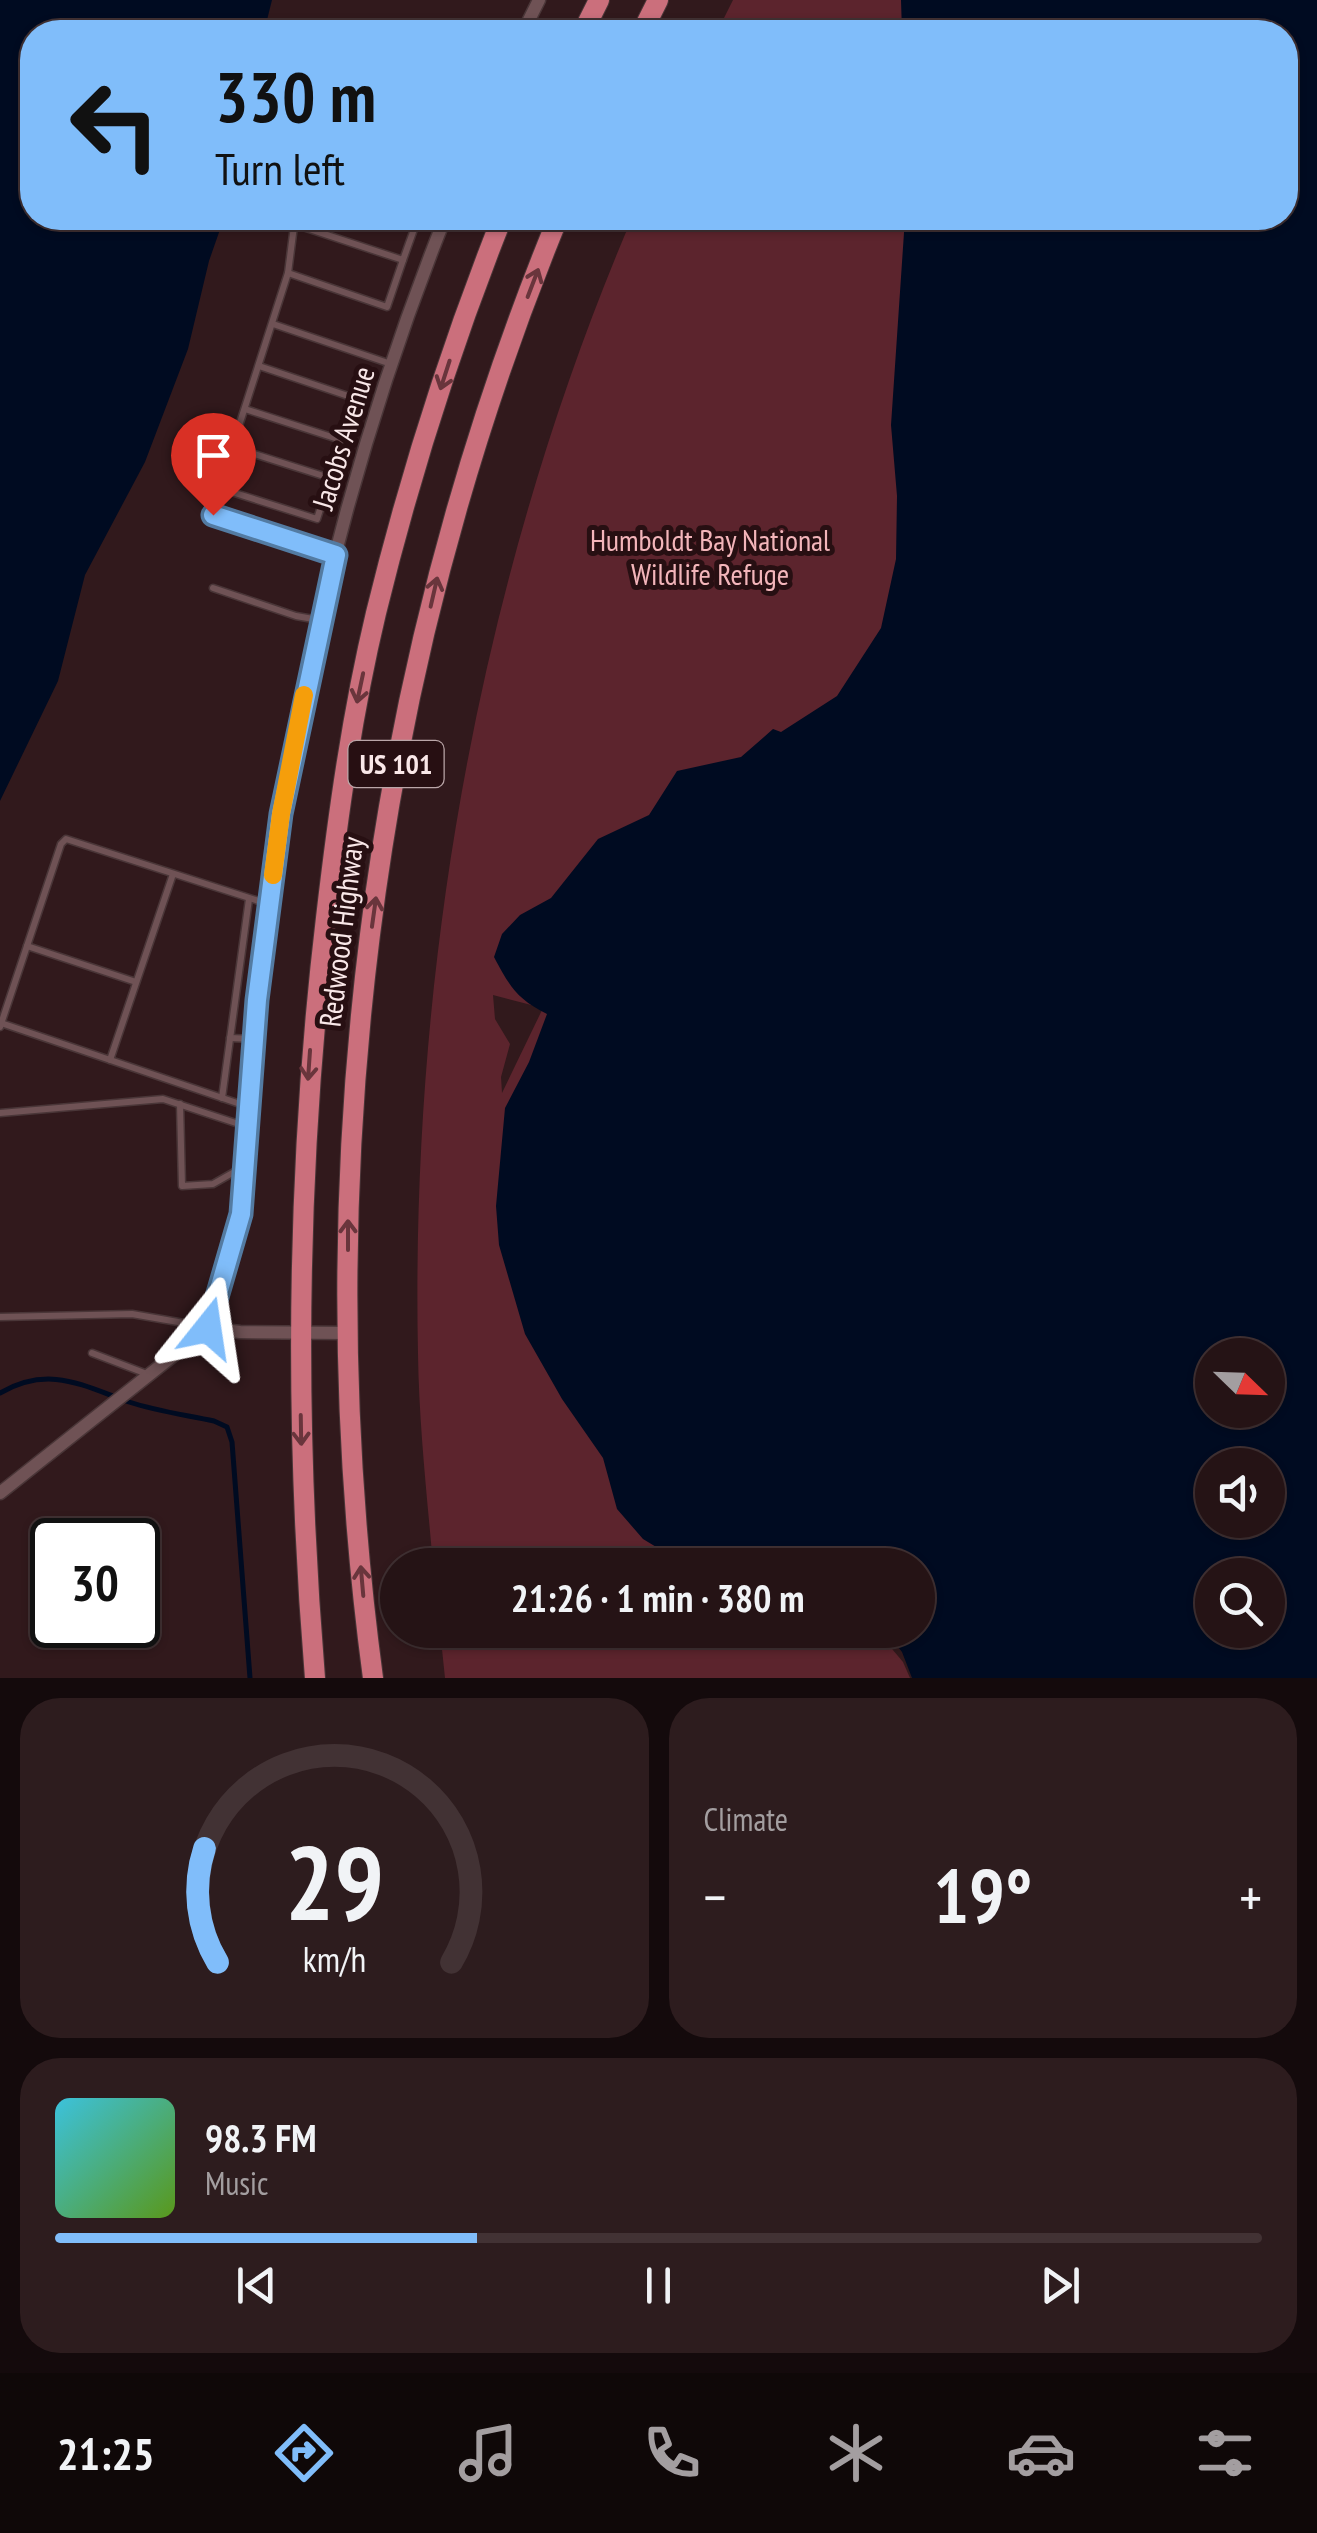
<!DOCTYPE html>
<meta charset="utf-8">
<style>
:root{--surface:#251315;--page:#2d1c1e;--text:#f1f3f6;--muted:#a39ea0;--line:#423234;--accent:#80bdfa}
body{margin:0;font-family:"PT Sans Narrow",sans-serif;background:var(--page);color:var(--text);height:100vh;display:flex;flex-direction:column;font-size:38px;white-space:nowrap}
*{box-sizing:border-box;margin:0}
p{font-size:32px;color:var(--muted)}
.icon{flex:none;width:55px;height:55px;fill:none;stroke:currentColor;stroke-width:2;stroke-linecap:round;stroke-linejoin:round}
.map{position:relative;height:1678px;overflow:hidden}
.panel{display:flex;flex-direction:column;gap:20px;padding:20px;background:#140a0c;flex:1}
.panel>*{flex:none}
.hud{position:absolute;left:20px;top:20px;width:1278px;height:210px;border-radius:40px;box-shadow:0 2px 8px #0004,0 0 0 2px var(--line);background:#80bdfa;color:#111;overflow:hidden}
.needle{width:65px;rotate:113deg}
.tools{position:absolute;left:1195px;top:1338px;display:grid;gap:20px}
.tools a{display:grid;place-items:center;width:90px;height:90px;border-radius:50%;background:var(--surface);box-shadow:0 2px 8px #0004,0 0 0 2px var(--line);font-size:50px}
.speed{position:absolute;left:30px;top:1518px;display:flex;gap:20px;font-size:50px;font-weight:700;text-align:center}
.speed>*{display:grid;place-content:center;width:130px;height:130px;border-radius:50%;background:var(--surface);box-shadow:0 2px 8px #0004,0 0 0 2px var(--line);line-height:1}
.speed .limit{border:5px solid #111;border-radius:15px;background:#fff;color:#111}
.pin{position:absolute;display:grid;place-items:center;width:85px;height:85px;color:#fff;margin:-102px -42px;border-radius:50% 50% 50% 0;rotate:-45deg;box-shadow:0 0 10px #0007}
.pin .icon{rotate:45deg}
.me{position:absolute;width:110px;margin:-55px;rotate:15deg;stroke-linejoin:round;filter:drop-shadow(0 0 8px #0008)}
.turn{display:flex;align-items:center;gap:35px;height:210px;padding:0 30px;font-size:45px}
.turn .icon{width:130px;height:130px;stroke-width:2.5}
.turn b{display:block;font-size:70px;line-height:85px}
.big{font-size:75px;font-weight:600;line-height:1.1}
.panel .card{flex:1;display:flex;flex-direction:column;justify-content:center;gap:15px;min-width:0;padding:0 35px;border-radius:40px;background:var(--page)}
.panel .dial{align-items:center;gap:0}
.dial svg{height:260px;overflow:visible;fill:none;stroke:var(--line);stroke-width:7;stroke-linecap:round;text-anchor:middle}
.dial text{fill:var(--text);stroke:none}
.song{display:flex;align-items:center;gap:30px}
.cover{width:120px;height:120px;border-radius:15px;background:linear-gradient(135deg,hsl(190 70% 55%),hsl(90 70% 35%))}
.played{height:10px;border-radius:5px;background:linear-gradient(90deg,var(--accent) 35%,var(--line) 35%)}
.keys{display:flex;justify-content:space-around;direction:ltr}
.heat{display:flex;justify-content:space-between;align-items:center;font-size:55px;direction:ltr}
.panel .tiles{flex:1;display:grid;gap:20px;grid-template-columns:1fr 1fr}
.card:last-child{grid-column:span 2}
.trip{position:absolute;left:380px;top:1548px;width:555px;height:100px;border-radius:50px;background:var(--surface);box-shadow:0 2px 8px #0004,0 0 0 2px var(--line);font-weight:600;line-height:100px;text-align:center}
.menu{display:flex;height:160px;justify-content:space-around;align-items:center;background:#0f0808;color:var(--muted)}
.menu .icon{width:70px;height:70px}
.menu .on{color:var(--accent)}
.menu b{font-size:45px;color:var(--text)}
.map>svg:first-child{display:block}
.green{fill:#5c242d;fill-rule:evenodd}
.water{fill:#000b21;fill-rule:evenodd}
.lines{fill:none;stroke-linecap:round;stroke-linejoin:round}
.stream{stroke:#000b21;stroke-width:5}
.service-casing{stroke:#4a3638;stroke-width:9}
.minor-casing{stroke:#4a3638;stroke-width:15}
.trunk-casing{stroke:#4a3638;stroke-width:22}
.service{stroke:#6f5255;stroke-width:6}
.minor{stroke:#6f5255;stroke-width:12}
.trunk{stroke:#cb6f7c;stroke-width:20}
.oneway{stroke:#69353c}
.route-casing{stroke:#537ba2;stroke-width:25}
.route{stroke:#80bdfa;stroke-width:18}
.slow{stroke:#f59e0b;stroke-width:18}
.labels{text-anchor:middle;stroke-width:10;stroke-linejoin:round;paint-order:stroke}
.shield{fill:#270f12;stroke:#baa6a8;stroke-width:2.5}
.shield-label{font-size:28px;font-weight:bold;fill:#f9e7e8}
.street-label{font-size:30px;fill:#f9e7e8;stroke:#270f12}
.park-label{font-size:30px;fill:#f3b5ba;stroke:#270f12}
</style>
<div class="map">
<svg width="1317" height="1678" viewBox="0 0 1317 1678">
<rect width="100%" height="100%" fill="#31191c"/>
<g class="green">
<path d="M733,0H1317V1678H913L905,1649L918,1630V1565L678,1559L651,1548L676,1565H433C427,1495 419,1424 418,1354C410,968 480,573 632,218H1285V32H717ZM493,995L543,1008L502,1093L501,1077L510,1044L495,1019ZM1212,1355H1268V1410H1212ZM1212,1465H1268V1520H1212ZM1212,1575H1268V1630H1212Z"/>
<path d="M440,1630H876L903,1662L910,1678H445Z"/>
</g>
<g class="water">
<path d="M0,0H272L264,32H32V218H224L209,261L188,349L145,462L85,575L58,681L0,801Z"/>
<path d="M901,0H1317V1678H912L902,1652L885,1630H918V1565H686L643,1539L617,1509L603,1458L562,1399L525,1334L499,1245L496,1206L505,1108L529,1062L547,1014C517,999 510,987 494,957L502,934L520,915L551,898L598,839L649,815L677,771L741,757L773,729L781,732L837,696L881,628L896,559L897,496L891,425L905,218H1285V32H902ZM1212,1355H1268V1410H1212ZM1212,1465H1268V1520H1212ZM1212,1575H1268V1630H1212Z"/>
</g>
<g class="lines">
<path class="stream" d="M0,1393C49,1365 81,1385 129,1402C156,1411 186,1415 214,1421L227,1427L232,1442L250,1678"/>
<g class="service-casing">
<g id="service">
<path d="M349,27L367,32"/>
<path d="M294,224L403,260L418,218"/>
<path d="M288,273L387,307L403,260"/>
<path d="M273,324L391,364"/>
<path d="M245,409L341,440L354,398L259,366"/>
<path d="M232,447L330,478L317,519L219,488L288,273L295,218"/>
<path d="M213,515L335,555"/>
<path d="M213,588L296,616L319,620"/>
<path d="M27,946L136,982"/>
<path d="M1,1023L249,1107"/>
<path d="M0,1027L61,844L66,839L268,904"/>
<path d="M230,1038L254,1039"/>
<path d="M110,1060L173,874"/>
<path d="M222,1098L249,899"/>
<path d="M180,1104L182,1186L213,1184L243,1167"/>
<path d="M0,1113L163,1099L248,1127"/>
<path d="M0,1317L132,1314L207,1327"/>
<path d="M92,1353L147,1374"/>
</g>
</g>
<g class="minor-casing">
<g id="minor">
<path d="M523,32L539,0"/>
<path d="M208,1328C219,1290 235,1250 241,1211C248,1165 248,1116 252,1068C258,983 267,898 281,813C314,611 369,408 445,218"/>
<path d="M0,1493L208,1328L240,1332L347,1333"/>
</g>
</g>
<g class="trunk-casing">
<g id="trunk">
<path d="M583,32L599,0"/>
<path d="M642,32L658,0"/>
<path d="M315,1678C294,1424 296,1171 326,918C338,815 352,713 376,613C409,478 451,346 502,218"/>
<path d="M373,1678C307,1186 369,677 558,218"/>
</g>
</g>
<use href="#service" class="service"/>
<use href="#minor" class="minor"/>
<use href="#trunk" class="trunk"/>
</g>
<defs><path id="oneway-shaft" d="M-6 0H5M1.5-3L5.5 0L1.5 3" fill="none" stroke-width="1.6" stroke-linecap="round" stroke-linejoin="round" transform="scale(2.5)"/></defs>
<g class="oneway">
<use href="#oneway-shaft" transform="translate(533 283) rotate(-69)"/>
<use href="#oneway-shaft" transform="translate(445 375) rotate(108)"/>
<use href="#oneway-shaft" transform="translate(434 592) rotate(-77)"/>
<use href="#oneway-shaft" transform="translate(360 688) rotate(102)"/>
<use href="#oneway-shaft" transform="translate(374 912) rotate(-82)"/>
<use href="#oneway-shaft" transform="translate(309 1065) rotate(94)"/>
<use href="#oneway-shaft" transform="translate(348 1235) rotate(-90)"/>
<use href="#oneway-shaft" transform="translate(301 1430) rotate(89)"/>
<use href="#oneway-shaft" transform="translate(362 1581) rotate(-95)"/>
</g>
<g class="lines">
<g class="route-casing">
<path id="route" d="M208,1328L241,1214L257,1000L281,814L336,555L213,515"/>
</g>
<use href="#route" class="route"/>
<path class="slow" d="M273,875L281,814L304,695"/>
</g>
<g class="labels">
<rect class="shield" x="348.5" y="741" width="95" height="46" rx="8"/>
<g class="shield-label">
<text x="396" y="774">US 101</text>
</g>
<g class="street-label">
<text transform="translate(344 438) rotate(-73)" y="10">Jacobs Avenue</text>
<text transform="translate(342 932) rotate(-83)" y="10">Redwood Highway</text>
</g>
<g class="park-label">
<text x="710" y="551">Humboldt Bay National<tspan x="710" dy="34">Wildlife Refuge</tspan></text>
</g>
</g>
</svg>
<div class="tools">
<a><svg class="needle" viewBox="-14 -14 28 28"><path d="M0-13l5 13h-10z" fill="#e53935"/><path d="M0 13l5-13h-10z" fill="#a39ea0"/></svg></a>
<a><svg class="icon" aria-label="sound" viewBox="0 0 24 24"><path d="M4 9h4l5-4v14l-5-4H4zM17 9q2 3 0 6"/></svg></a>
<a><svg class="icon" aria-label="search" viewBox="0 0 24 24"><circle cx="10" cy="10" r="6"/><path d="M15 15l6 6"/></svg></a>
</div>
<div class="speed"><div class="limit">30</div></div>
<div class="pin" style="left:213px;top:515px;background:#d93025"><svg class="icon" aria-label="arrive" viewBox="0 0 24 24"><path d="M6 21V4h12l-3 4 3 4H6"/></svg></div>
<svg class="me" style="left:208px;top:1328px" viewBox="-20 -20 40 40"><path d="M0-17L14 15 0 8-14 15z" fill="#80bdfa" stroke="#fff" stroke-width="4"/></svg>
<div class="trip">21:26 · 1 min · 380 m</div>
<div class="hud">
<div class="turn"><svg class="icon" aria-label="left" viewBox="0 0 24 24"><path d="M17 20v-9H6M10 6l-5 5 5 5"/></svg><div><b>330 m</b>Turn left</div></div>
</div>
</div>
<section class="panel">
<div class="tiles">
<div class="card dial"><svg viewBox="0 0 100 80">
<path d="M14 69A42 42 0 1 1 86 69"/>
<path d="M14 69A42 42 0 0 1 10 34" stroke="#80bdfa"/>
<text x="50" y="56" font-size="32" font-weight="700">29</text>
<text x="50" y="72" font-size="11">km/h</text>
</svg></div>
<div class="card"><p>Climate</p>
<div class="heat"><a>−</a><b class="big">19°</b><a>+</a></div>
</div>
<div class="card">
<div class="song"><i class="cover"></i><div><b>98.3 FM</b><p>Music</p></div></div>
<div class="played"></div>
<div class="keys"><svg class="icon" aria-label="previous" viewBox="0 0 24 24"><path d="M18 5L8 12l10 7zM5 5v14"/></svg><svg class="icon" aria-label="pause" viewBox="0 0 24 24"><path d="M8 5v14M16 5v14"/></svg><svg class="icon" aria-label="next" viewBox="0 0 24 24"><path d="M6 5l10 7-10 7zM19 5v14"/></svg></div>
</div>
</div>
</section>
<nav class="menu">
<b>21:25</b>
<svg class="icon on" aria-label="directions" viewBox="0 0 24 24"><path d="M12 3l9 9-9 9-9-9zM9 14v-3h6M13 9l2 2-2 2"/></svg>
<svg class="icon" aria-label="music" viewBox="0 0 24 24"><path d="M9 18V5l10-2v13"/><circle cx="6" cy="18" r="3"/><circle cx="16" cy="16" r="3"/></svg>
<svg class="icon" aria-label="phone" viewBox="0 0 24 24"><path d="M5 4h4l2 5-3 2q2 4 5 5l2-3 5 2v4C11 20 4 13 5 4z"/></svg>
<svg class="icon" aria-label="climate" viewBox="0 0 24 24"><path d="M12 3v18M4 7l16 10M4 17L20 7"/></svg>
<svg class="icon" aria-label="car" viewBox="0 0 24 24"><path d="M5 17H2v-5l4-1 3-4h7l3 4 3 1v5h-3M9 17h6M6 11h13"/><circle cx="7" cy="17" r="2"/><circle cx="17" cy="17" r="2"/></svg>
<svg class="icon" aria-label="filters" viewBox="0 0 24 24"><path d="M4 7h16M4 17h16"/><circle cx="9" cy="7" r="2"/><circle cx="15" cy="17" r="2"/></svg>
</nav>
